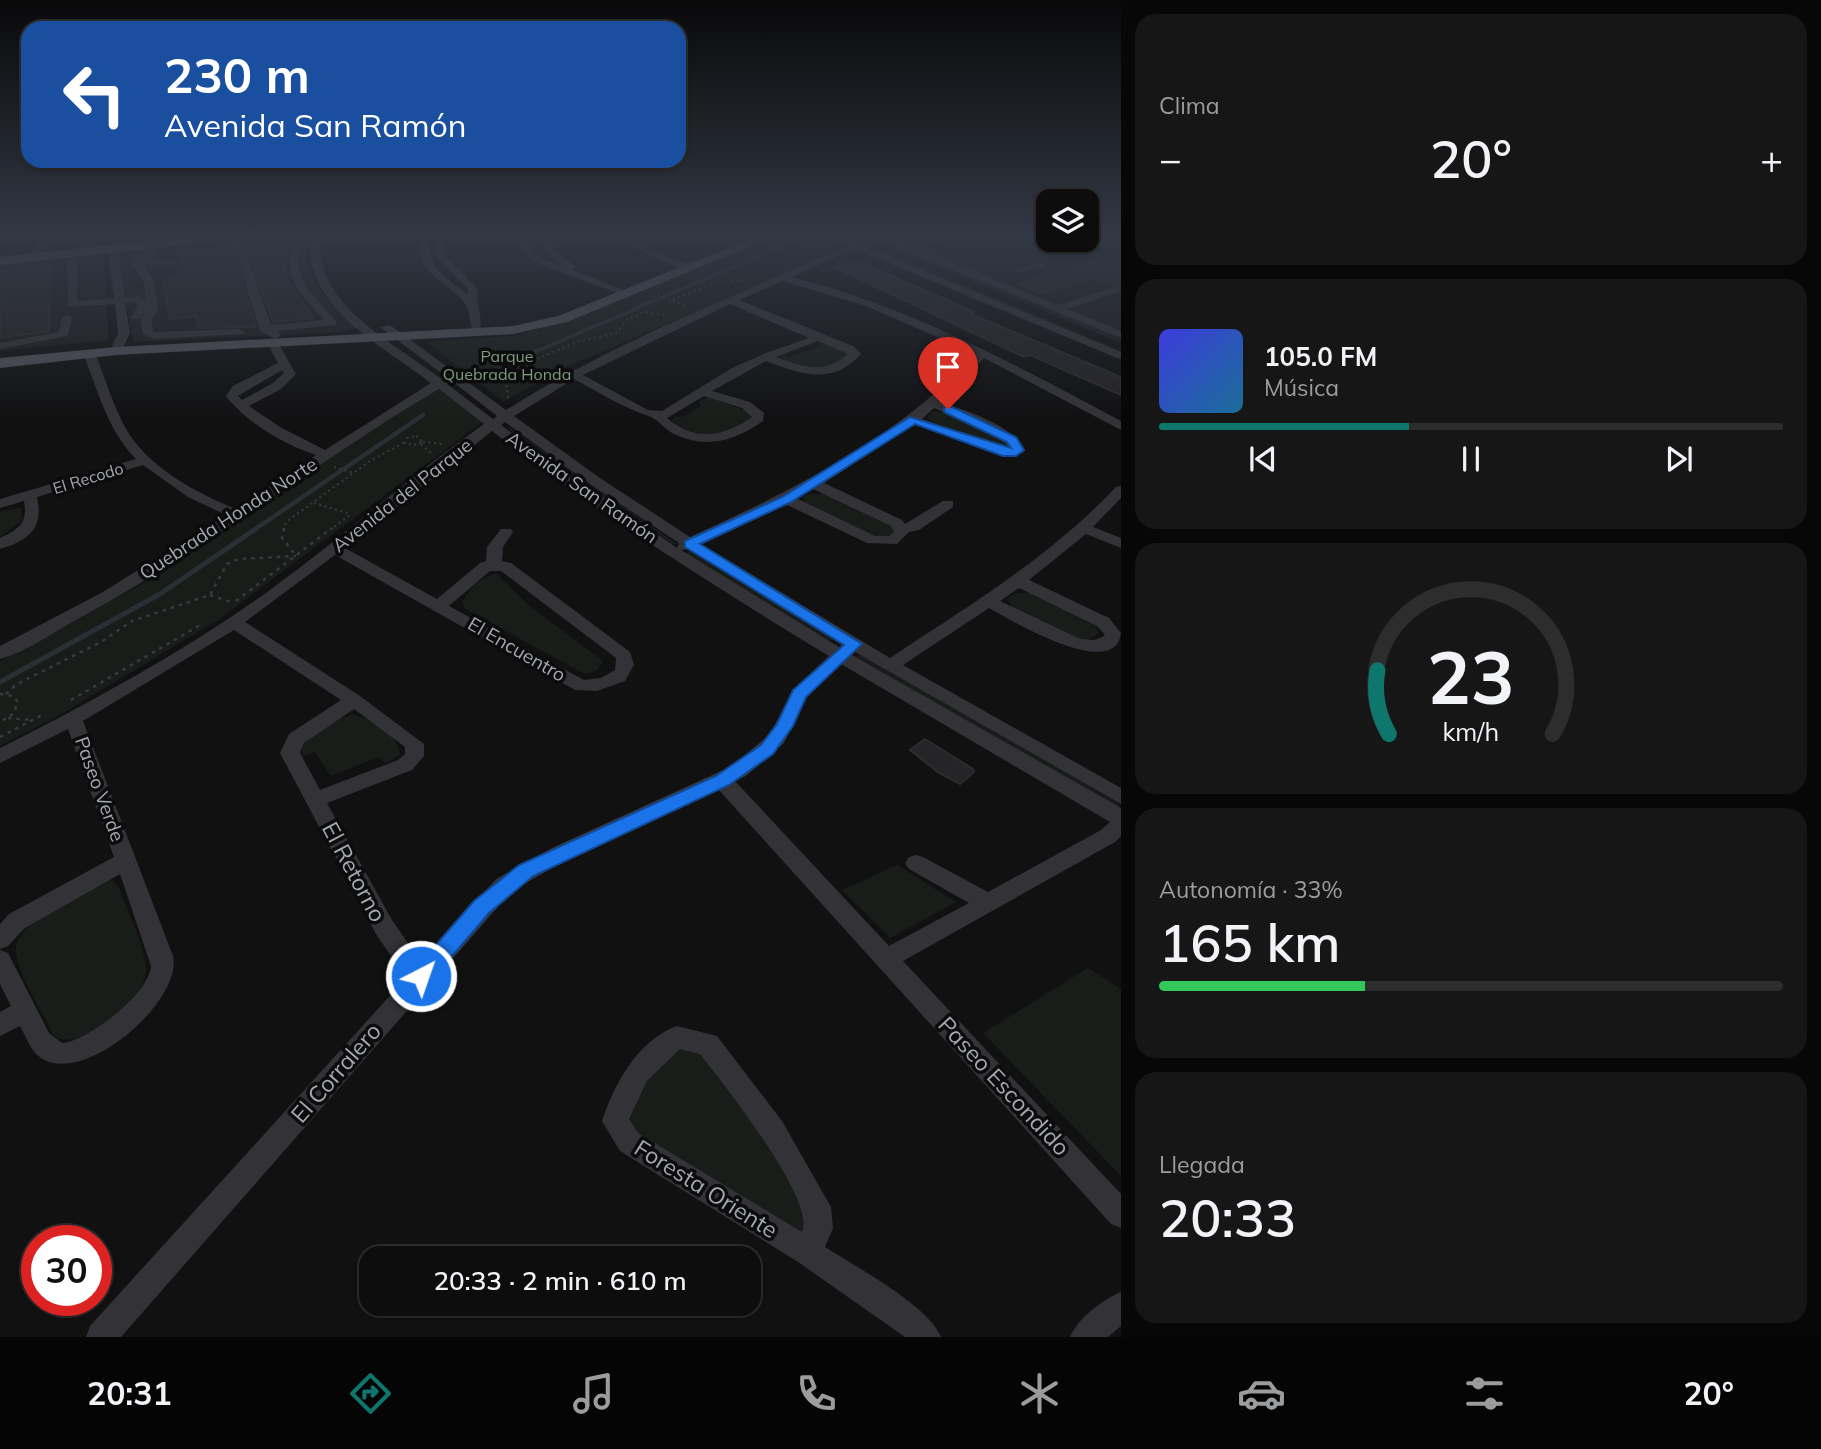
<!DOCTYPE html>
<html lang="es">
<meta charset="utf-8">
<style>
:root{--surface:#0d0d0e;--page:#161617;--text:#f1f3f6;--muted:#9a9c9e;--line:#2d2d2e;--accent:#0f766e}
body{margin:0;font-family:Mulish,sans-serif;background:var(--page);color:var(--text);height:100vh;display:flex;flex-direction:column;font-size:26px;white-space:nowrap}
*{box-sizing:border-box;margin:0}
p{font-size:23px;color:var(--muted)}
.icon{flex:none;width:38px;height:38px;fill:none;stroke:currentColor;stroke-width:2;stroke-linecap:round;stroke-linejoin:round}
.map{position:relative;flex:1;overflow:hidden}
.drawer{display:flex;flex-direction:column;gap:14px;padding:14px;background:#070708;width:700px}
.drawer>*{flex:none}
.guide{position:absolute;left:21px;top:21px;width:665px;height:147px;border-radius:21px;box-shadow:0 2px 5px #0004,0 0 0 2px var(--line);background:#1a4fa0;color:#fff;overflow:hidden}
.fabs{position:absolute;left:1036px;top:189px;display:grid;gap:14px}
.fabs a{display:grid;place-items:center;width:63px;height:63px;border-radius:14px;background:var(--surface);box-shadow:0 2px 5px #0004,0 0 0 2px var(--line);font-size:35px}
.speed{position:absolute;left:21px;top:1225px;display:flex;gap:14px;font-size:35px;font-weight:700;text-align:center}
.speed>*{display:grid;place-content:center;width:91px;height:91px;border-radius:50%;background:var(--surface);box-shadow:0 2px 5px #0004,0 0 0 2px var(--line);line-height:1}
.speed .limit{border:10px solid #d22;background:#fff;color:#111}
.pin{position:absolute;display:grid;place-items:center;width:60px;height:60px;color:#fff;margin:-72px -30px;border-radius:50% 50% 50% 0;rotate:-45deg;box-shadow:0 0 7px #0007}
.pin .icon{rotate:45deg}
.me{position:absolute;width:77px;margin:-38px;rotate:41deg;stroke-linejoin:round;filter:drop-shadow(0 0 5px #0008)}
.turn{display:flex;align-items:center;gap:24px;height:147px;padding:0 28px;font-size:32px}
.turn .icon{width:91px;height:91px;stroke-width:2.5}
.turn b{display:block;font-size:49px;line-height:60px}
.big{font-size:52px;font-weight:600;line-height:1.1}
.drawer .card{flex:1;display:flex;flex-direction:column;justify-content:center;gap:10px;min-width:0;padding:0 24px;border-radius:21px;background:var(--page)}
.drawer .dial{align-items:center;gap:0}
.dial svg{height:182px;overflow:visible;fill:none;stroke:var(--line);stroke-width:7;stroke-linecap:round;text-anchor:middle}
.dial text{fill:var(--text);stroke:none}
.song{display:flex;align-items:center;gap:21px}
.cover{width:84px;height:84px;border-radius:10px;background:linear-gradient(135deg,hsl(240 70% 55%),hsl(200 70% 35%))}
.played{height:7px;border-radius:4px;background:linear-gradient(90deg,var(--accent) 40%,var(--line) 40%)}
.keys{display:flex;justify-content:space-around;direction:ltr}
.heat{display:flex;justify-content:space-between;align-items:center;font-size:38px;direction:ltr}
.charge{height:10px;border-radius:5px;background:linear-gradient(90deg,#34c759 33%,var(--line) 0)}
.trip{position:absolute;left:359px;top:1246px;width:402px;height:70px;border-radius:21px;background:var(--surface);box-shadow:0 2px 5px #0004,0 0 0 2px var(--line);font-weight:600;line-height:70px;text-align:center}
.menu{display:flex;height:112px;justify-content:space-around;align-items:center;background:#050506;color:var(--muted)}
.menu .icon{width:49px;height:49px}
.menu .current{color:var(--accent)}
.menu b{font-size:32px;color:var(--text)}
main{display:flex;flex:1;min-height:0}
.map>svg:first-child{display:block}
.built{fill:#1e1d1f}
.green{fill:#181d19}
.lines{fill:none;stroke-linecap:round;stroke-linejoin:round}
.stream-far2{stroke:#292f34;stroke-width:3.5}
.stream-far1{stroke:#292f34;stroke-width:4.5}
.stream{stroke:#292f34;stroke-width:5}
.building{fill:#252426;stroke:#2c2b2e;stroke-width:2}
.path-far1{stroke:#393a3e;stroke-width:2;stroke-dasharray:2 3.5;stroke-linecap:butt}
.path{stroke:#393a3e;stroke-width:2.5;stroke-dasharray:3.5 5;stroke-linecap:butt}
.minor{fill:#333337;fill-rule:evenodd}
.major{fill:#4f5056;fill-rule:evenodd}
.route{fill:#1a73e8;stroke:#114b97;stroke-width:2}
.labels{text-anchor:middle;stroke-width:7;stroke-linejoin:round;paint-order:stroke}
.far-park-label{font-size:16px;fill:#7e9a81;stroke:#0c0c0d}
.far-street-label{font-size:16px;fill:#a4a8b1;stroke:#0c0c0d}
.street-label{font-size:19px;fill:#a4a8b1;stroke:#0c0c0d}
.near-street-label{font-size:23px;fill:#a4a8b1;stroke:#0c0c0d}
</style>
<main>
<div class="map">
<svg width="1121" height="1337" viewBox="0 0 1121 1337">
<rect width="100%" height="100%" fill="#111112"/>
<g class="built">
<path d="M266,234H309L306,258L315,282L327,299L357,328L344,332L133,342L118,252Z"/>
<path d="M859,234H1048V240H1087V234H1121V343Z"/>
<path d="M103,253L109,340L0,351V264Z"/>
</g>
<g class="green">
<path d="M784,234H826L855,243L557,371L504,402L427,342L512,336L567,321Z"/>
<path d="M838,234L855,238L1121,351V354Z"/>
<path d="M821,343L849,354C828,371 802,375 780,356L790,357L821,346L817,344Z"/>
<path d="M440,390L484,421L218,620L62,714L0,746V661L147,581L423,394Z"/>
<path d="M708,397L747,411L751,417C726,437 698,441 672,421L675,416L683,417L701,406L699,402Z"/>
<path d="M933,411C961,412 990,431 1013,445L1010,449L1001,448L934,423L927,418Z"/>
<path d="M506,427L511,428L677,544H672L597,495Z"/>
<path d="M808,494H825L894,526L897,532L884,538H875L806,503L803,497Z"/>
<path d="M21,507L22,521L0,537V512Z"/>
<path d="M689,551L830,637L832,640H825L686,554Z"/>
<path d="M497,574L531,607L603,661C598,672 594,673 583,673L465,609L462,602C471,588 480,576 497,574Z"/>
<path d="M1016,593H1031L1095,624L1099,633L1087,641L1077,640L1012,607L1007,599Z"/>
<path d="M861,655L1117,802L1120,806L1117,809L854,656Z"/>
<path d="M352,715C369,716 403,737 399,755L386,764L379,757L331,776L315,752L303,756L302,749C309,732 335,719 352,715Z"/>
<path d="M897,865L956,902L890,938L842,890Z"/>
<path d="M107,880L114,881L120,890C128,914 143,941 146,967C150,997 87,1046 59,1039L53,1035C44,1014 16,972 16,950C15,921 83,893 107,880Z"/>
<path d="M1088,968L1121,989V1176L983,1033Z"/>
<path d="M676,1040L710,1055L808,1209L806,1238L626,1137L622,1099Z"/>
</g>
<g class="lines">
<path class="stream-far2" d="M504,365L808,235"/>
<g class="stream-far1">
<path d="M504,365L508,363"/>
<path d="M254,530L423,415"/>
</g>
<path class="stream" d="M0,682L160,594L257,528"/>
</g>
<g class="building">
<path d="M287,241L284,265L288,283L314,318L273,322L246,247Z"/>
<path d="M227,247L232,249L256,327L199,328L196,316L170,319L163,279L186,276L180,251Z"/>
<path d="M1121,255V283L1112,285L1093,278L1041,294L1018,284Z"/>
<path d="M858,261L974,312L971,314L1121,377V395L1030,355L1024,357L834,267Z"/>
<path d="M51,265L49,331L0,338V271Z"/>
<path d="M925,739L973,769L974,772L960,784L939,773L910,750Z"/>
</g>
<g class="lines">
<g class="path-far1">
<path d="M1087,239L1121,251"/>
<path d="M658,294L687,307"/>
<path d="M673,299L719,282L744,280"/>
<path d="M508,398L506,383L530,362L577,342L616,333L627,320L644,312L665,315"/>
<path d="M416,436L423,442L414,445L405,443L407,438Z"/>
<path d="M423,442L444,444"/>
<path d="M421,444L431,453"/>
<path d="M334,467L354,473"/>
<path d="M314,503L351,514"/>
<path d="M284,530L286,522L370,461L405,442"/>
<path d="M330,530L351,514"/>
</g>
<g class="path">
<path d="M284,528L282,538L296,556"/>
<path d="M210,595L234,603"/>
<path d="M236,601L332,528"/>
<path d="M0,694L13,696L18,702L13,714L0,722"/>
<path d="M6,694L17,684L101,642L132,621L210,595L227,564L239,559L296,556"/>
<path d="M71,700L202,624"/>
<path d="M8,718L32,720"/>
<path d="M0,737L44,714"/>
</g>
<g class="minor">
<path d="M44,234H54L40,255L17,261V257L33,251Z"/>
<path d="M221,234C247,241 272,230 298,235L299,270L306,287L336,321V325L277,331L281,336L275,339L260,331L233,243L218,239L216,237ZM287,238L290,239C288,284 295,287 324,320L271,325L242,243Z"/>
<path d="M312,234H322C309,303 395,343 440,378L445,376L380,327L390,325L506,410C613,342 733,297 847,246L822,234H835L861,242L862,245L1121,352V359L1117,358L855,249L792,277C910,307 1014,364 1121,421V430L984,358L941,402C971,413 1007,422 1025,450L1023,453L998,455L914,424L824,483L902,520L905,524L943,501H953V507L919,530L909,532L897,544L867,543L785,504L701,544L890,658C970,605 1050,557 1116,487L1121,486V498L1093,527L1121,538V548L1086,534L1029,580L1109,618L1121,633C1115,683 1009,619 989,608L903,665L1121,788V804L855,652L852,655L1121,808V836L1115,842L903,961L1121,1194V1228L1111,1224L718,789L568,859L512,891L121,1337H86L90,1326L406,978L376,934L280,753L289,734L341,700L234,630L83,721L173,956C183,1001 84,1087 41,1058C30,1050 26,1037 20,1026L0,1036V1012L11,1006L0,984V950L8,953L49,1033L62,1043C88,1041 149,994 151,966L120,874L25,928L8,946L0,949V924L9,914L114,857L68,729L0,763V748C93,701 185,651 270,590C343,537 410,476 484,424L439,389C318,460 209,548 85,615C58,629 29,651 0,659V646L103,592L226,515L188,497L143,465L37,497C44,528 29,541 0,549V538C19,529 28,523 24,501L0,508V499L136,459C107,430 98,390 83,353L85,351L95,353C105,378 113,405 126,429C148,467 196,493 236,509L316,455C284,445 246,422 226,396L233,386L278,363L267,343L269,341H277L296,374L281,389L249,406L280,427L325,450L431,383C385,347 298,305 312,234ZM783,281L866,306L976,354C896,439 795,489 690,537L600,478L514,416L574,379C600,393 624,408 651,417C658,420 665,429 672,433C706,450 734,441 763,421L764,413L750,402L712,391L766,361C800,374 833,386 861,354L853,346L739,300ZM730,304L809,338L766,353L732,368L662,411L648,410L583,375ZM818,341L848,354C824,375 803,367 776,357ZM282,370L284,373L273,383L242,400L238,396ZM452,381L497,416L493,419L447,384ZM704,396L742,408L752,417C723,437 696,442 667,418ZM934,408L989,431L1010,447L1004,448L922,419ZM505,422L590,484L679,543L677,548L525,443L501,425ZM492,431C599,514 714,586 829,656L793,690L770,734L732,766L554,847L496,879L421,962L392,920L327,803L412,770L424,756V744L360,696L245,622L335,555L575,690L597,691L625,681L634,665L630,652L511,563L502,561L503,547L513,532L511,529H501L487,547L486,561L480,563L437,599L345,548ZM813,489L891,526L894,532L889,536H875L796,498ZM689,549L842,645L839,647L681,550ZM490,571H501L616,658L615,670L601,678L584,680L449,606ZM1019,588L1097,626L1105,635C1096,642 1088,640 1078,638L1000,601ZM841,664L1110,822L1101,830L988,892L923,857L916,855L909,857L905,863L909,869L969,903L889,946L735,781L746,776L784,743L807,697ZM354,709L405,747V754L398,760L320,790L300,753L304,743Z"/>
<path d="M422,234H442L445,254L478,290C475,304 483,315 480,328H472C469,320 470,309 464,302C447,281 407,268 422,234ZM429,238H434L435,255L468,290L467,294C448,279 424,266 429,238Z"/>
<path d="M515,234H525C531,255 544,260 564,267L548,255L536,234H546L555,251L574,265L576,267L572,270L632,293L623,295L533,262L519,247Z"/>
<path d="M618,234H629L645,248L696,267C681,276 630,246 618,234Z"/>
<path d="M870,234C885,234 894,242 908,244C921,246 950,234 969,234L918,248L1058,305L1121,285V291L1068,309L1121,331V338L903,250Z"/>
<path d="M134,239L137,240V244L118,250L125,297L138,296L146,302L144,283L131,261L146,250L149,242L157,244L152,259L177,263L172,266L143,264L154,283L158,311L151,320L154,332L239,329L245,332L243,334L155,339L143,334L141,320L147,309L140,319H132L131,317L138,306L135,302L125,303L130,333L120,353H112L110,351L118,333L115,304L68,307L67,260L72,257L77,260V301L114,298L108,249Z"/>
<path d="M1041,262L1046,265L1044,267L1020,273L1015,270Z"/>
<path d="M67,315L72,318L68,336L0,349V343L59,332L62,318Z"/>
<path d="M677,1026L717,1036L782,1121L831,1207L833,1228L825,1247C856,1267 928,1305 941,1337H905L798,1262L620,1151L602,1121C615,1083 637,1041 677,1026ZM680,1049L700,1054C722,1082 817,1201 802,1232L638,1133L629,1119L647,1081Z"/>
<path d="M1121,1292V1326L1108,1337H1070C1078,1318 1102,1300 1121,1292Z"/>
</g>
<g class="major">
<path d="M211,234H250L244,238L0,265V257Z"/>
<path d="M763,234H780L567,322L513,334L116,355L0,368V358L116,347L513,326L558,316Z"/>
</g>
</g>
<linearGradient id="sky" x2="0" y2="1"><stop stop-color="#09090a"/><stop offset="0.56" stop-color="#323844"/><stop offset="1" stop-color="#323844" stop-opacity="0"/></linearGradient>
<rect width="1121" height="421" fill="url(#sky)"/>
<path class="route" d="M944,407H952L1016,437L1024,450L1016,456H1003L915,424L791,502L700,544L862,644L806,697L793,726L773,754L729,785L533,876L489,913L429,983L421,985L414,983L411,976L414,970L474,901L519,865L716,776L761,745L777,724L793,690L844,645L685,547V541L782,497L910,417L1011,448L1007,442L944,412Z"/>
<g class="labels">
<g class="far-park-label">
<text x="507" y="362">Parque<tspan x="507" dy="18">Quebrada Honda</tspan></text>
</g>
<g class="far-street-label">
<text transform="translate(88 478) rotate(-17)" y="6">El Recodo</text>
</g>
<g class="street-label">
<text transform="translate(582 487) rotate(35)" y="7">Avenida San Ramón</text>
<text transform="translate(402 495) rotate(-38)" y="7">Avenida del Parque</text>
<text transform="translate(228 518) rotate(-33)" y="7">Quebrada Honda Norte</text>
<text transform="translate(517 649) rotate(30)" y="7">El Encuentro</text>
<text transform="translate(100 789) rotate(70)" y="7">Paseo Verde</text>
</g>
<g class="near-street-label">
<text transform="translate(354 872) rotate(62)" y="8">El Retorno</text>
<text transform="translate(336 1073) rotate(-49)" y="8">El Corralero</text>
<text transform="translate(1004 1086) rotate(47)" y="8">Paseo Escondido</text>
<text transform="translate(706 1189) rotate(32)" y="8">Foresta Oriente</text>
</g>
</g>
</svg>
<div class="fabs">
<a><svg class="icon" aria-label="layers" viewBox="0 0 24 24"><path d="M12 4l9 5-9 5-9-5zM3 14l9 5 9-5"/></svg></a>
</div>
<div class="speed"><div class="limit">30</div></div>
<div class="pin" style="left:948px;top:409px;background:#d93025"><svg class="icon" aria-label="arrive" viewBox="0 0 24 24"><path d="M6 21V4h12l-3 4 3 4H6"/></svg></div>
<svg class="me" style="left:421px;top:976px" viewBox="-20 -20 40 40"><circle r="17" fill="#1a73e8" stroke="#fff" stroke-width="3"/><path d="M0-11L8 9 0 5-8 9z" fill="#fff"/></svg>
<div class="trip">20:33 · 2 min · 610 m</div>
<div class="guide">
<div class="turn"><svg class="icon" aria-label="left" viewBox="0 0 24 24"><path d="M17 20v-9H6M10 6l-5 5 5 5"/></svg><div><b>230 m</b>Avenida San Ramón</div></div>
</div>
</div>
<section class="drawer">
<div class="card"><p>Clima</p>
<div class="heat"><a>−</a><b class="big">20°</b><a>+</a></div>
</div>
<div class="card">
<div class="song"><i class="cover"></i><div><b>105.0 FM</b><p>Música</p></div></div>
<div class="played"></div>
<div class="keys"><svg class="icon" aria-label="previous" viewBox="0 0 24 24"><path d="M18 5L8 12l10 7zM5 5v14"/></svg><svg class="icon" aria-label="pause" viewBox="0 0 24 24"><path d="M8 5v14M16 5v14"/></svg><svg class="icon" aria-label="next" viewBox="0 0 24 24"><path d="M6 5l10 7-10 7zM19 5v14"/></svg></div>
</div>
<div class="card dial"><svg viewBox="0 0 100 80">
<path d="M14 69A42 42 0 1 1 86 69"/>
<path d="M14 69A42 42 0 0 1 9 41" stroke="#0f766e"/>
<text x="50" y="56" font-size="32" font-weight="700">23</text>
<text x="50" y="72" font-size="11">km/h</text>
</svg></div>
<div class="card"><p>Autonomía · 33%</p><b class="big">165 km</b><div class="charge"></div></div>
<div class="card"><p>Llegada</p><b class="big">20:33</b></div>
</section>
</main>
<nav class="menu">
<b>20:31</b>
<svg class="icon current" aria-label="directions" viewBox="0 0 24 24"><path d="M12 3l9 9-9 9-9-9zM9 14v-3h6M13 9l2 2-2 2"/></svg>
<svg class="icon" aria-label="music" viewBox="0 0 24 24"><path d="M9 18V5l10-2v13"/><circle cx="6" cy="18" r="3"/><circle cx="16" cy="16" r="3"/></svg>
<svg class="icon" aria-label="phone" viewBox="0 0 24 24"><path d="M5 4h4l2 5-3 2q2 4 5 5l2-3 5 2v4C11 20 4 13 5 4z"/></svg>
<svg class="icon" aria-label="climate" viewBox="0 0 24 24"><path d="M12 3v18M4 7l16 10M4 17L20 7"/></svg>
<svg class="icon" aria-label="car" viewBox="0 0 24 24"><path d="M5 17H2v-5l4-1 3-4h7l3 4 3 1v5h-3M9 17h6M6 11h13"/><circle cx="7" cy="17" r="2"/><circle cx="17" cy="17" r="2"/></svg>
<svg class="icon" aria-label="filters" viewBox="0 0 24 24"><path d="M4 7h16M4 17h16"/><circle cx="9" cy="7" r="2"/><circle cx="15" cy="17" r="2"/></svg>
<b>20°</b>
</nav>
